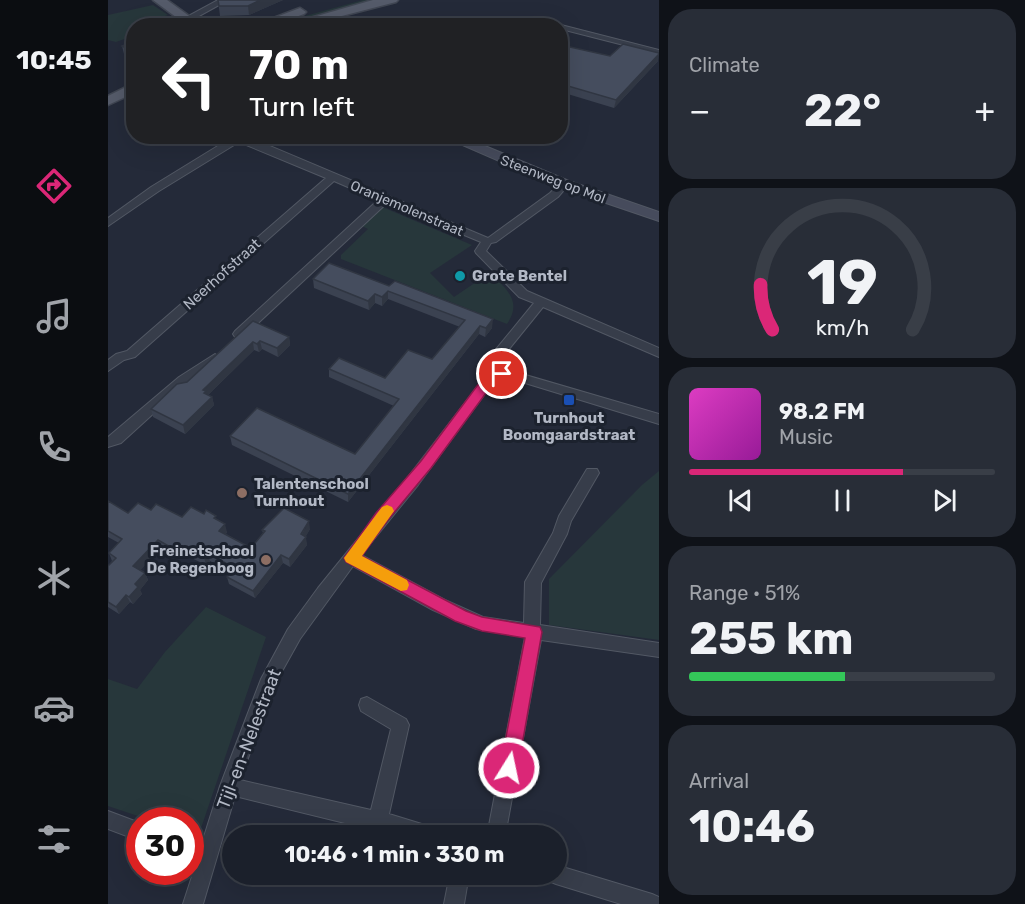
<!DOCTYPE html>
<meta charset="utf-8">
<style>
:root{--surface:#1b202b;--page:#282d37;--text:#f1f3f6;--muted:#a0a3a9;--line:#393e47;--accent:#db2777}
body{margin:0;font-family:Rubik,sans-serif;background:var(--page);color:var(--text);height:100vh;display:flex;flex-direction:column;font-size:22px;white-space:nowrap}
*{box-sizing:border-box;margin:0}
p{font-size:20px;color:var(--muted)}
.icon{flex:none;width:33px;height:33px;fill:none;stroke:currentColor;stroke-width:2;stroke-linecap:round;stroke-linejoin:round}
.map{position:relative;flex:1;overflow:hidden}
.details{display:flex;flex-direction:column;gap:9px;padding:9px;background:#0f1218;width:366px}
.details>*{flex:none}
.top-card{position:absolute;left:18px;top:18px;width:442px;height:126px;border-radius:24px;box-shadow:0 6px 24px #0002,0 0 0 2px var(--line);background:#202124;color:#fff;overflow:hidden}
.speed{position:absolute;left:18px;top:807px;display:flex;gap:12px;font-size:30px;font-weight:700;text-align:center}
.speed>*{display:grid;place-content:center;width:78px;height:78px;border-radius:50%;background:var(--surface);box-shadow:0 6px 24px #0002,0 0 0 2px var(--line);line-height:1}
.speed .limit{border:9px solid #d22;background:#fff;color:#111}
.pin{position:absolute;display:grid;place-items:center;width:51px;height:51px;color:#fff;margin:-26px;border:3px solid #fff;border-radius:50%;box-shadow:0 2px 6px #0007}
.me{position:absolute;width:66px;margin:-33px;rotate:10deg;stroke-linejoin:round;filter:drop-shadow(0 0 4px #0008)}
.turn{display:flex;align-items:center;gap:21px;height:126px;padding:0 24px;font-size:27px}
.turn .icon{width:78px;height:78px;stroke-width:2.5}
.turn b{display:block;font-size:42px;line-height:51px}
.big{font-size:45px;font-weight:700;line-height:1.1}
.details .card{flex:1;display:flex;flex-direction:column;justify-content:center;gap:9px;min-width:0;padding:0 21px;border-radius:24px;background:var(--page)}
.details .dial{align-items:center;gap:0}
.dial svg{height:156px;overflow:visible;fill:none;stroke:var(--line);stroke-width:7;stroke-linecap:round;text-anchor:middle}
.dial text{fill:var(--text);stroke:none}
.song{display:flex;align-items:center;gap:18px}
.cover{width:72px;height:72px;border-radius:9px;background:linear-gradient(135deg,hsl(310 70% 55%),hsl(300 70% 35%))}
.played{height:6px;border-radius:3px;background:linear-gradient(90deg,var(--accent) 70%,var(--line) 70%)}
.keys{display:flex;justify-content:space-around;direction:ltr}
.heat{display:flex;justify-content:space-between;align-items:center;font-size:33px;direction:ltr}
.charge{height:9px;border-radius:4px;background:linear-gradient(90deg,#34c759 51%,var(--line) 0)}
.trip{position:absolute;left:114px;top:825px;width:345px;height:60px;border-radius:30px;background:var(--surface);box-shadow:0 6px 24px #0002,0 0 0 2px var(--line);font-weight:700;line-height:60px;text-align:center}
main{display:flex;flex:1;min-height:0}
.menu{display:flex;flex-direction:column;width:108px;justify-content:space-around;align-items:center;background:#0b0d11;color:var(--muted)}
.menu .icon{width:42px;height:42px}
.menu .on{color:var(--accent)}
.menu b{font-size:27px;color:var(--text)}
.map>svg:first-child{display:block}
.green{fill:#27373b}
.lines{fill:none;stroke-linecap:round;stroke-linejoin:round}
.street-casing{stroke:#525864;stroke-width:2}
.secondary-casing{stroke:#525864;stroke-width:2}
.primary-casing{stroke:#404652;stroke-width:3}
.street{fill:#373d4a;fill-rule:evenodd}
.secondary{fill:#464b5c;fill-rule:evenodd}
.primary{fill:#555b6a;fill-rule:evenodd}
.wall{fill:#3b4251}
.shaded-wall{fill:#303642}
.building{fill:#454d5e;stroke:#303642;stroke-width:1.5}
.route{fill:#db2777;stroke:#8e194d;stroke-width:1.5}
.slow{fill:#f59e0b}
.culture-dot{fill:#0f9aa8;stroke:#1c222e;stroke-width:2}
.transit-dot{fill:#1a4fb4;stroke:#1c222e;stroke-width:2}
.education-dot{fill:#8d6e63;stroke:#1c222e;stroke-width:2}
.labels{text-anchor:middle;stroke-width:6;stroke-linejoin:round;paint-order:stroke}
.far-street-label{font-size:14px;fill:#b2b8c5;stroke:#1c222e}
.street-label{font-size:15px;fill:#b2b8c5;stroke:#1c222e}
.poi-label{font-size:15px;font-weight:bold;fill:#b2b8c5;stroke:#1c222e;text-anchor:start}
.near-street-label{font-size:18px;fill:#b2b8c5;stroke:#1c222e}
</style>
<main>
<nav class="menu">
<b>10:45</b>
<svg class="icon on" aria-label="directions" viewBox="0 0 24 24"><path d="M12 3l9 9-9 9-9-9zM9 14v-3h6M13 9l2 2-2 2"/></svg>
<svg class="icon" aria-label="music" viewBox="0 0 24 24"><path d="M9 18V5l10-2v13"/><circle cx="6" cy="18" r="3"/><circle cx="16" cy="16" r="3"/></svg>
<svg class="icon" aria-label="phone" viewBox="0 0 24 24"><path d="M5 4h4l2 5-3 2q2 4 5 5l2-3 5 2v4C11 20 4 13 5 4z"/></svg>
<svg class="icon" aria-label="climate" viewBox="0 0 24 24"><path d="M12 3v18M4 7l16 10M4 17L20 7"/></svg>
<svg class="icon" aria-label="car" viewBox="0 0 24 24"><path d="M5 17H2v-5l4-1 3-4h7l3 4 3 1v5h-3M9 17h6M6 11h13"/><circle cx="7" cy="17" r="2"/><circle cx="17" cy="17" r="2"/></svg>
<svg class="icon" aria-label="filters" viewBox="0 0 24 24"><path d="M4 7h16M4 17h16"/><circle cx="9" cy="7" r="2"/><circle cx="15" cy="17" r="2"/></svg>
</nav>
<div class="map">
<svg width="551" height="904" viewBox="0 0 551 904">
<rect width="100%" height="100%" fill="#242a39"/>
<g class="green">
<path d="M255,0H274L174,25L161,26Z"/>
<path d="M45,5L60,15L51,18L58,24L26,26L25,36L8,42L0,40V15Z"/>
<path d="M272,206L364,245L322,273L346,297L377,276L385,275C400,291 414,302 399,324L233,259V255L260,229L250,224Z"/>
<path d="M551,471V640L441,625V579L534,485Z"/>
<path d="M98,607L158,637L90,837L83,835L82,820H42L0,806V679L29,689L57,652Z"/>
</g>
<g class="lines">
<g class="street-casing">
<g id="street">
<path d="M110,0H120L82,21L75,19Z"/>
<path d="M435,22L447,24L448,26H425Z"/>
<path d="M453,25L551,50V54L453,29V26H450Z"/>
<path d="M126,136H138L380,238L442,193L453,182H459L461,184L450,197L388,242L383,243L378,251L419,291L551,348V357L435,307L397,354V369L551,414V424L404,379H391L384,384L310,485L253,555L337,600L375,617L416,623L417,582L445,533L451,516L479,469H489L491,473L463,521L459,534L433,583L432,625L551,643V657L433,640L397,836H379L417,637L368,629L325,610L245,566L192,639L168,682L132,780L263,810L283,729L253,711L251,705L253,699L259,697L298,719L301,725L281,814L330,829L332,836H290L127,796L95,904H75L89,861L82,860V841L94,843L112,786L153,679L180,629L210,588L300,477L376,378L386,372L385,353L426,303L411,297L368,253L367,251L373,242L279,203L135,337H127L125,334L127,331L270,200L226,181L27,357L16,360L0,371V360L8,354L19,351L218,178L131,142L51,191L0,226V218L43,187Z"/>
<path d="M107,354L113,358L111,361L79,383L13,443L0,447V437L71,377Z"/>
<path d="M0,811L32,823V841L0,829Z"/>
<path d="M448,865L544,894L551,897V904H513L448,884L441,881L439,874H448Z"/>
<path d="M342,874H361L356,904H336Z"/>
</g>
</g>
<g class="secondary-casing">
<path id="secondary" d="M334,136H353L461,181L551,212V221L451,187Z"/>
</g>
<g class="primary-casing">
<g id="primary">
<path d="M45,0H59L95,26H80Z"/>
<path d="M265,0H290L288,2L195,26H174Z"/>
<path d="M192,8L198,12L196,14L163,26H144Z"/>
<path d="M26,83V93L0,105V96Z"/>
</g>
</g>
<use href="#street" class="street"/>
<use href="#secondary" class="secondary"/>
<use href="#primary" class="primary"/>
</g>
<g class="wall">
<path d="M110,0H175L141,15L112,16Z"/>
<path d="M26,41V59L16,54L14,46Z"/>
<path d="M453,45L502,56L550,61L506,108L453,92Z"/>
<path d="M221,263L384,328L377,337L371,334L240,502L124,445L122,436L247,454L286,406L221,377V369L277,378L324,359L352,327L280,299L274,306L267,303L261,310L206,288L205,279Z"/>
<path d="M145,321L181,337L182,345L170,357L154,349L151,352L146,350L100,395L104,397L106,405L77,434L45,417L43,409L79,382Z"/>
<path d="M0,501L20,513L43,510L74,517L109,520L119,532L118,534L143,548L155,533L154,530L202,529L197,537L199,545L182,567L175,563L147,598L121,584L119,577L123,572L102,561L98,565L71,552L67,556L53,548L32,570L37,573L40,580L32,590L34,594L25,604L22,602L11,614L0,607V566L4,561L1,553L11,543L0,537Z"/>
</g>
<g class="shaded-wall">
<path d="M152,0H175L141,15L140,6Z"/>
<path d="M551,54L550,61L506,108L508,100Z"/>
<path d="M280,291V299L274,306V297Z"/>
<path d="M267,294V303L261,310L260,301Z"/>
<path d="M385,319L384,328L377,337L378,328Z"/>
<path d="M372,326L371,334L240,502V494Z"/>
<path d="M181,337L182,345L170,357L169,348Z"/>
<path d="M152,341L154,349L151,352L149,344Z"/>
<path d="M145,342L146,350L99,396L100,399L95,390Z"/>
<path d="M104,397L106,405L77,434L75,425Z"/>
<path d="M201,521L202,529L196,540L198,537L199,545L182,567L181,559Z"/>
<path d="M117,524L119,532L114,539L111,531Z"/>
<path d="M50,540L53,548L29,574L25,566Z"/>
<path d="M68,544L71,552L67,556L64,548Z"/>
<path d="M99,553L102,561L98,565L96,557Z"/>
<path d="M173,555L175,563L147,598L145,591Z"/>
<path d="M37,573L40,580L32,590L34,594L25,604L21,597L27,584Z"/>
<path d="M18,595L22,602L11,614L8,607Z"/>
</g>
<g class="building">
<path d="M110,0H152L140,6H111Z"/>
<path d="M62,18L78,25L57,26L50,22Z"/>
<path d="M26,41V52L14,46Z"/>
<path d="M515,44L551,53V54L508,100L453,84V45L502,56Z"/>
<path d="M221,263L281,286L287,281L385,319L378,328L372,326L240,494L122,436L149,408L247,454L291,399L221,369L231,358L277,378L300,350L324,359L357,320L280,291L274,297L267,294L260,301L205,279Z"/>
<path d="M145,321L181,337L169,348L152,341L149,344L145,342L95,390L98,391L96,393L104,397L75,425L43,409L69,384L79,382Z"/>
<path d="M0,501L20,513L30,503L43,510L48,504L74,517L83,507L96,514L98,510L108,516L106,518L117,524L111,531L143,548L157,531L154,530L176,508L201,521L193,534L198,537L181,559L173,555L145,591L119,577L127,568L99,553L96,557L68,544L64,548L50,540L25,566L37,573L27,584L30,587L21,597L18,595L8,607L0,602V566L8,558L1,553L14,539L0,531Z"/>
</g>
<path class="route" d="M394,370L400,374L389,381L378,393L323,468L279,521L254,556L358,611L374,617L432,627L434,632L410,768L407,774L401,777L395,774L392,768L417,638L374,631L347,621L238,562L236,558L268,513L313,461L369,386L380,374Z"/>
<path class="slow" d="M279,505L284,507L286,511L254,556L299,580L301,585L299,590L293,591L238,562L236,558L274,507Z"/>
<circle class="culture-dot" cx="352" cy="276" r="6"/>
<rect class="transit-dot" x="455" y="394" width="12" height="12" rx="3"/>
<g class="education-dot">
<circle cx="134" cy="493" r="6"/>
<circle cx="158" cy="560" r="6"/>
</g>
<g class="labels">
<g class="far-street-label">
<text transform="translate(445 179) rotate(21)" y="5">Steenweg op Mol</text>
<text transform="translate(299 208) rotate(23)" y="5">Oranjemolenstraat</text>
</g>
<g class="street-label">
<text transform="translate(114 274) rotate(-42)" y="5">Neerhofstraat</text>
</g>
<g class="poi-label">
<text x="364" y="281">Grote Bentel</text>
<text x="461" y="423" text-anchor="middle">Turnhout<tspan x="461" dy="17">Boomgaardstraat</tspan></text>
<text x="146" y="489">Talentenschool<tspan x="146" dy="17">Turnhout</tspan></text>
<text x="146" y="556" text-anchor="end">Freinetschool<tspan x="146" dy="17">De Regenboog</tspan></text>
</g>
<g class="near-street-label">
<text transform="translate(141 739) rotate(-69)" y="6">Tijl-en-Nelestraat</text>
</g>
</g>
</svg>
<div class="speed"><div class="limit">30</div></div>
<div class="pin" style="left:394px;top:374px;background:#d93025"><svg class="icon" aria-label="arrive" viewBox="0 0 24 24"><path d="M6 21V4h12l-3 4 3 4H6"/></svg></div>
<svg class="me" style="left:401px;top:768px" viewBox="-20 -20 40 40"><circle r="17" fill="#db2777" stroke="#fff" stroke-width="3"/><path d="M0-11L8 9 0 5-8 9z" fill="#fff"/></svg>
<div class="trip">10:46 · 1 min · 330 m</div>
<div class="top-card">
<div class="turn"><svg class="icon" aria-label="left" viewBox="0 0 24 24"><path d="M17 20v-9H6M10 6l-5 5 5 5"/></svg><div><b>70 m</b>Turn left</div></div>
</div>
</div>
<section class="details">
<div class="card"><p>Climate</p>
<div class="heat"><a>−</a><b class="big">22°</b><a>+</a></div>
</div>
<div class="card dial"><svg viewBox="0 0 100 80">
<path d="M14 69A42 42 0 1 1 86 69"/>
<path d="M14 69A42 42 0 0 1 8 46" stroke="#db2777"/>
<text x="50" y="56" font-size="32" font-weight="700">19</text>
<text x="50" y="72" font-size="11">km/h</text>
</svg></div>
<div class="card">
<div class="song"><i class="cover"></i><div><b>98.2 FM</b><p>Music</p></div></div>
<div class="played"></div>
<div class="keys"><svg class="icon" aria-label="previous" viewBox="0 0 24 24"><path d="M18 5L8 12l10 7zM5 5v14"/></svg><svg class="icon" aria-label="pause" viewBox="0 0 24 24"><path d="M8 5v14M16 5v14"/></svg><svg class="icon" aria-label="next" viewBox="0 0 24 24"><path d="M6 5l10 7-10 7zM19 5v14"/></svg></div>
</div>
<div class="card"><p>Range · 51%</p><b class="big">255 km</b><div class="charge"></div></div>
<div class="card"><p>Arrival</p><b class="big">10:46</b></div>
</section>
</main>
